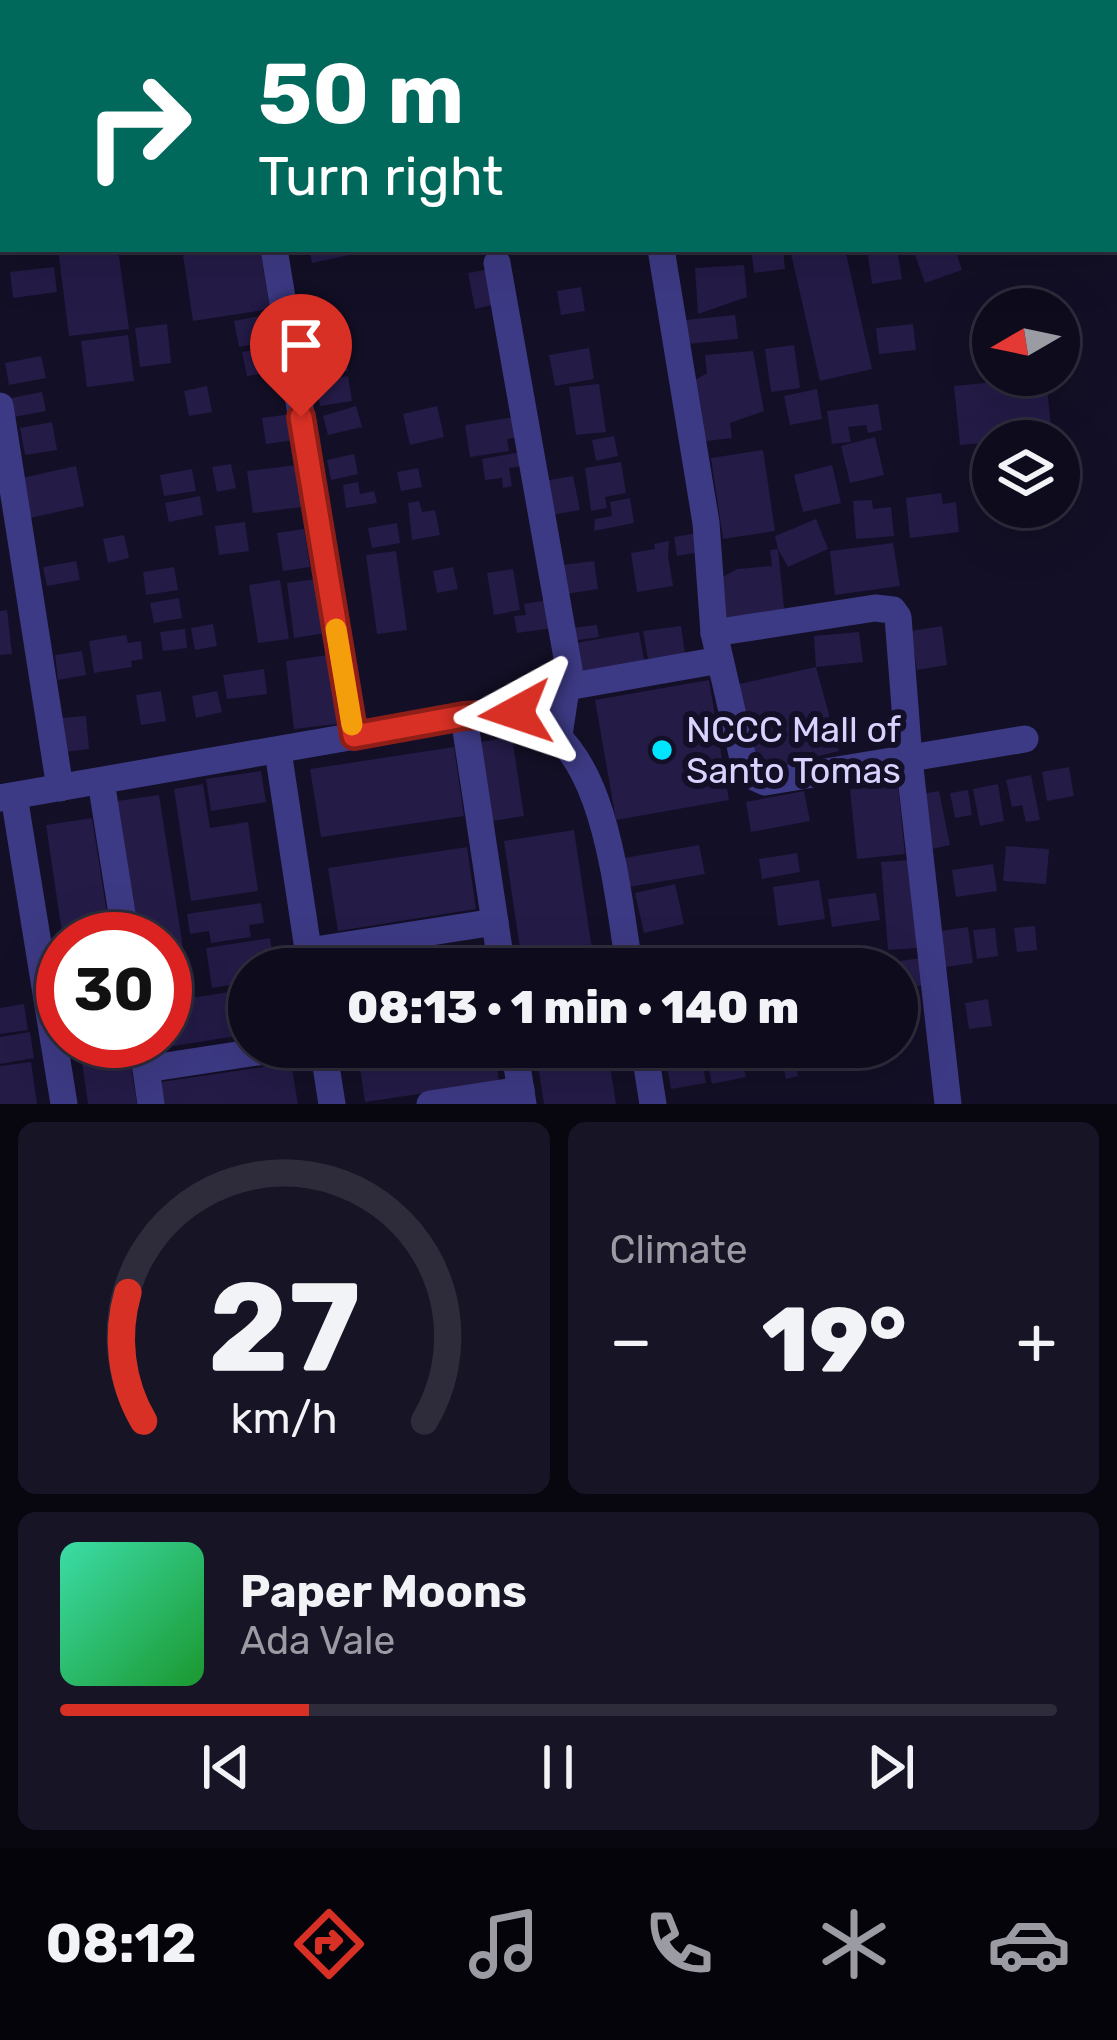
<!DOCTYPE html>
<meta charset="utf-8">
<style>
:root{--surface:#0e0b1c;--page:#171425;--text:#f1f3f6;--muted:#9b9ba3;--line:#2e2b3b;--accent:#d93025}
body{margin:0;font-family:Rubik,sans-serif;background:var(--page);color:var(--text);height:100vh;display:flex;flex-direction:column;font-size:45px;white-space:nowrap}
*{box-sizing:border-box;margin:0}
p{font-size:39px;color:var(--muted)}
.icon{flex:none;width:66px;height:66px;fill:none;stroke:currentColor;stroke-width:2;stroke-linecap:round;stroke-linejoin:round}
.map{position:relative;height:1104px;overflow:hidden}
.side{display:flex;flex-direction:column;gap:18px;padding:18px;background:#08060f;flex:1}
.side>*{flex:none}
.hud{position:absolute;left:0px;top:0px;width:1119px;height:252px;box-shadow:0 12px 48px #0002,0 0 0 3px var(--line);background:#00695c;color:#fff;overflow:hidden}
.needle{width:78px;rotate:261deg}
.buttons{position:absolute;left:972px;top:288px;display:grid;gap:24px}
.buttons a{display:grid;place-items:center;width:108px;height:108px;border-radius:50%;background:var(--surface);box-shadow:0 12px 48px #0002,0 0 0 3px var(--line);font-size:60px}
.speed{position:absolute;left:36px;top:912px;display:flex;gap:24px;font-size:60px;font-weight:700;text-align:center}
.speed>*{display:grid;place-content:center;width:156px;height:156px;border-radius:50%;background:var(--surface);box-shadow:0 12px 48px #0002,0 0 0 3px var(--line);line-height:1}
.speed .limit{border:18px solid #d22;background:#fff;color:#111}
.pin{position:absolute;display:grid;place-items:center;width:102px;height:102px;color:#fff;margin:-123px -51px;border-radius:50% 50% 50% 0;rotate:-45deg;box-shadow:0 0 12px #0007}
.pin .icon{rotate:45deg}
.me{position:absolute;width:132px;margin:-66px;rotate:265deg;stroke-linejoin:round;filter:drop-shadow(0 0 9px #0008)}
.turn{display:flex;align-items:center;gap:42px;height:252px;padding:0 60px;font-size:54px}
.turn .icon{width:156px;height:156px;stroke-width:2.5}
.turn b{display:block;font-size:84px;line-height:102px}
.big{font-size:90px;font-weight:800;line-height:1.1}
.side .widget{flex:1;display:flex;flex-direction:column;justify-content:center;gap:18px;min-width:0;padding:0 42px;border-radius:18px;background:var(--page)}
.side .dial{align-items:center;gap:0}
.dial svg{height:312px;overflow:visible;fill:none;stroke:var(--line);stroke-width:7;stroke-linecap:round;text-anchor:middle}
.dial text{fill:var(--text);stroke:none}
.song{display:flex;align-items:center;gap:36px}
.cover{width:144px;height:144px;border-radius:18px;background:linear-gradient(135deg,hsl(160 70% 55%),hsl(130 70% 35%))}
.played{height:12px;border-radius:6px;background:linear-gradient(90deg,var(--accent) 25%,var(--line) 25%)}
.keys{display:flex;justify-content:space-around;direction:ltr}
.heat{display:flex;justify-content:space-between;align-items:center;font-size:66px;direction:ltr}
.side .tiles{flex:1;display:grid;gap:18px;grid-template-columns:1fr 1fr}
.widget:last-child{grid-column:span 2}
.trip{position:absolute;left:228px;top:948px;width:690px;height:120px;border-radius:60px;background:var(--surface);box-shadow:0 12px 48px #0002,0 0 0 3px var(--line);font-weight:800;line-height:120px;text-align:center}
.tab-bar{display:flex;height:192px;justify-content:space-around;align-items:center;background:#06040b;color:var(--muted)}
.tab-bar .icon{width:84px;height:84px}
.tab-bar .selected{color:var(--accent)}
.tab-bar b{font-size:54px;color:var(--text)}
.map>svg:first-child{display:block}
.building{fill:#241b47}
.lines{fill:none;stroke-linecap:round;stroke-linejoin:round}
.path{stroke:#2fb8b0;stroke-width:4.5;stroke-dasharray:6 9;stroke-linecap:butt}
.minor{stroke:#3d3a85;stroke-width:27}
.route-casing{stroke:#8d1f18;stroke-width:30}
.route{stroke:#d93025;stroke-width:21}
.slow{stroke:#f59e0b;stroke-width:21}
.poi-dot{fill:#00e5ff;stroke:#130f26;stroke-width:4.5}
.labels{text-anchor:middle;stroke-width:12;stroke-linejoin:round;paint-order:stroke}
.poi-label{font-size:36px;fill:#d9d4ff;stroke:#130f26;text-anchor:start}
</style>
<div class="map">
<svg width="1117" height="1104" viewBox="0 0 1117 1104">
<rect width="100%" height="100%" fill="#130f26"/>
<g class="building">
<path d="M58,249H118L129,329L69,336Z"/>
<path d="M218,249H260L270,309L193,321L183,255Z"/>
<path d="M309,249H347L349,255L312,263Z"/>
<path d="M751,249H783L785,269L754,273Z"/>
<path d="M790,249H845L872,369L820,381Z"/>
<path d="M867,249H897L902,279L872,284Z"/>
<path d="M933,249H955L962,270L925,283L915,255Z"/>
<path d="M744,265L747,297L698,314L695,268Z"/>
<path d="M54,267L57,292L13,298L10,272Z"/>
<path d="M490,269L497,304L475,309L468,273Z"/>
<path d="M581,287L585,311L561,315L557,291Z"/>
<path d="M271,314L275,340L239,347L234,321Z"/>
<path d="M735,315L738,339L687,344L685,320Z"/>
<path d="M340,320L343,338L306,343L304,324Z"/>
<path d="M167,324L171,363L140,367L135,328Z"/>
<path d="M913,324L916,350L879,354L876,328Z"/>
<path d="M128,335L134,381L87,387L81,341Z"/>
<path d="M344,345L348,371L319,376L314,350Z"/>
<path d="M794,345L800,388L771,392L765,349Z"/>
<path d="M277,346L281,370L247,376L242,352Z"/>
<path d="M589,348L594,379L555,386L549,355Z"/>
<path d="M753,351L764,411L730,423L732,438L698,442L692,382L707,373L705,355Z"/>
<path d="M41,356L46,378L9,385L5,363Z"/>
<path d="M348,376L352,401L320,406L316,381Z"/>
<path d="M1046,377L1052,437L960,445L954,386Z"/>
<path d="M599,384L606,432L576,435L569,387Z"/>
<path d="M207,386L212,412L189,416L184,391Z"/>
<path d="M817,389L822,419L790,425L784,396Z"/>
<path d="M42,392L46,411L14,417L11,398Z"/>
<path d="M878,404L882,430L868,433L866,425L848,427L851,442L832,444L827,411Z"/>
<path d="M356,406L362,427L328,435L323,416Z"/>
<path d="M437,406L444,437L410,445L403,414Z"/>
<path d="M291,414L295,440L266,444L262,418Z"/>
<path d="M515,417L518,437L507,439L509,451L470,457L465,425Z"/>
<path d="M52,422L57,450L25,455L20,428Z"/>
<path d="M614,436L618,456L596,461L592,440Z"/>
<path d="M875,437L884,475L850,483L841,446Z"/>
<path d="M763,450L775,531L723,539L711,458Z"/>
<path d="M521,452L523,466L509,468L512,486L503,488L502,478L485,480L482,459Z"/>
<path d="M354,454L358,474L331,480L327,460Z"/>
<path d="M621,462L626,493L605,497L607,508L591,511L585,468Z"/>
<path d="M231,464L236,488L217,492L212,467Z"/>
<path d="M297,465L302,507L253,513L247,471Z"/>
<path d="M832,465L841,503L803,512L794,475Z"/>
<path d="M76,466L84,506L30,518L22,478Z"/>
<path d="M418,468L422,487L401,491L397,472Z"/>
<path d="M192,469L196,491L164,496L160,475Z"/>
<path d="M573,476L580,510L551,515L544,481Z"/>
<path d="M358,482L360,494L374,491L377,503L346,508L343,485Z"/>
<path d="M941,493L943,504L956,502L959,532L910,538L906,498Z"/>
<path d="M200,496L203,515L169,522L165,503Z"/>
<path d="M630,498L634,523L594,531L595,519L612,516L610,502Z"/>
<path d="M872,500L873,509L891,507L894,536L856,539L853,501Z"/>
<path d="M419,501L422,512L435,510L440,535L412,540L408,503Z"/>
<path d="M1026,507H1056L1059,521L1029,526Z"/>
<path d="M816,519L828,549L788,567L778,549L775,536Z"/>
<path d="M245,522L249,551L219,555L215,526Z"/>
<path d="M397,523L400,543L372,548L368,528Z"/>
<path d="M304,529L310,567L283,571L277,533Z"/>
<path d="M697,533L700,552L677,556L674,537Z"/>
<path d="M124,535L129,558L108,563L103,539Z"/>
<path d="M669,541L668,556L673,586L637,592L631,553L655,549L654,544Z"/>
<path d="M893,543L900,586L835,595L830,551Z"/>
<path d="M778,549L785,617L720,624L715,581L737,569L772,566L770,550Z"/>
<path d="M396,551L407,630L377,634L366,555Z"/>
<path d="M76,561L80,580L47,586L43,567Z"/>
<path d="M594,561L598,589L566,594L562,565Z"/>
<path d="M174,567L178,590L146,595L143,572Z"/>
<path d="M453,567L458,589L437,593L433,571Z"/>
<path d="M513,569L520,610L494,615L487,573Z"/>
<path d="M317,579L325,633L294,638L287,583Z"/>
<path d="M280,580L289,639L258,643L249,585Z"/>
<path d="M179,598L182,618L154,623L150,603Z"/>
<path d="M548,600L553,628L517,633L514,616L526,615L524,604Z"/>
<path d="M7,610L12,654L0,655V611Z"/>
<path d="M213,624L217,646L195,650L191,628Z"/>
<path d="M597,625L599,637L572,641L571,628Z"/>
<path d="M681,626L685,654L648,659L643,631Z"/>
<path d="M942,626L947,665L917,670L911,631Z"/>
<path d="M185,629L187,648L163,651L160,632Z"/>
<path d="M639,632L644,660L576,673L570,644Z"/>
<path d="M859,632L863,662L816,667L839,751L757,771L735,685L816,667L814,636Z"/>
<path d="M126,635L128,643L141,641L143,659L131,661L132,667L94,673L89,641Z"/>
<path d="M82,651L86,675L58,680L55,655Z"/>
<path d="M328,655L337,724L294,729L286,661Z"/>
<path d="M264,669L267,694L227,699L223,675Z"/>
<path d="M709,680L729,800L616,820L595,700Z"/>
<path d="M161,691L166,721L141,725L136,695Z"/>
<path d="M217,691L222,712L196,718L192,696Z"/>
<path d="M86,716L89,749L64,752L61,718Z"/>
<path d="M512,737L524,816L486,822L474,743Z"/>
<path d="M454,747L464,816L321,837L310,769Z"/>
<path d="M1069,767L1074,796L1047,801L1042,772Z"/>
<path d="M261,771L266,802L211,811L206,779Z"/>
<path d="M1031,775L1040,820L1026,822L1022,805L1012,807L1006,780Z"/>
<path d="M203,784L210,828L248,822L258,891L191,901L174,789Z"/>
<path d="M998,784L1004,821L980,826L973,789Z"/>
<path d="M898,785L905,854L857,859L850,789Z"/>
<path d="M968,790L972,815L955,818L950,793Z"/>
<path d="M804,791L810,821L751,832L746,802Z"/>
<path d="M939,791L950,845L927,850L916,795Z"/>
<path d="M159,795L184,954L165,957V939H131L110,802Z"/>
<path d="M92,818L111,939H63L46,825Z"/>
<path d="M574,830L595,969H523L504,841Z"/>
<path d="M699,845L705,874L629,887L624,858Z"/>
<path d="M1006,846L1049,849L1046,884L1003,881Z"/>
<path d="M467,847L476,909L338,931L328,868Z"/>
<path d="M797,853L800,872L762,879L759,859Z"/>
<path d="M911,860L917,948L888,950L881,862Z"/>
<path d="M993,864L997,891L956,897L952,870Z"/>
<path d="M819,880L825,919L778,926L773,887Z"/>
<path d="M675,884L684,924L644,933L635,893Z"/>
<path d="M876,893L880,920L832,927L828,899Z"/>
<path d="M261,903L264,923L249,925L251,937L211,943L209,931L190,934L187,914Z"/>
<path d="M1035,926L1037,950L1017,952L1014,928Z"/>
<path d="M968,927L973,963L938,968L933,932Z"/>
<path d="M995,928L998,956L977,959L973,930Z"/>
<path d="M270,938L275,969H249V982L212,988L206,948Z"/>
<path d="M478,947L482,969H355L354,966Z"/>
<path d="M748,951L750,969H708L706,956Z"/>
<path d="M704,957L706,969H657V965Z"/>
<path d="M922,958L925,985L897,988V969H893L892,962Z"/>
<path d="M249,989V1034L148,1050L146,1041H165V1002Z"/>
<path d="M988,999L992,1026L969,1029L965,1003Z"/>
<path d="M24,1004L28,1030L0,1034V1008Z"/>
<path d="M30,1032L34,1058L0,1064V1037Z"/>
<path d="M79,1041H127L137,1104H88Z"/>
<path d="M448,1047H494L499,1082L365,1102L359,1061Z"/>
<path d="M535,1047H607L616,1104H544Z"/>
<path d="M667,1047H713L714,1055L669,1062Z"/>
<path d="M761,1047H793L798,1076L786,1079L783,1060L764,1064Z"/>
<path d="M741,1054L746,1077L712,1084L707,1061Z"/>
<path d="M702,1061L706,1083L671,1089L667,1067Z"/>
<path d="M31,1062L37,1104H0V1066Z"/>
<path d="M291,1063L298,1104H157L154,1083Z"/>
</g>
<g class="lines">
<path class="path" d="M609,0V3"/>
<g class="minor">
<path d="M236,0V3"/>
<path d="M804,0L805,3"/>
<path d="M934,0L935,3"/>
<path d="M274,249L354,737"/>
<path d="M661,249L706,523L714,633L744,763L750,775L765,782L1025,739"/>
<path d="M497,263L569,669L559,735"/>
<path d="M0,406L60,788"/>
<path d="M714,633L875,608L893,610L898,617L909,759L948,1104"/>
<path d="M567,687L720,660"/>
<path d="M464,717L502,969"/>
<path d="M278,751L311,969"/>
<path d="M101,781L126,939"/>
<path d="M14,796L64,1104"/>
<path d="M0,798L464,717C482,714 502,709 520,714C608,739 616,893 630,969"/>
<path d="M309,951L495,922"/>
<path d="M142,1041L151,1104"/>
<path d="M323,1047L332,1104"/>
<path d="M514,1047L523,1104"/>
<path d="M644,1047L653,1104"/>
<path d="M146,1069L290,1047"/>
<path d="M430,1104L521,1090"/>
</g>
</g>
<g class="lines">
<g class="route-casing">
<path id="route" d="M301,417L354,736L464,716L516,713"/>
</g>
<use href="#route" class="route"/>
<path class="slow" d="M336,629L352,725"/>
</g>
<circle class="poi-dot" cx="662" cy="750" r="12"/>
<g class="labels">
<g class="poi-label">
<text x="686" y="742">NCCC Mall of<tspan x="686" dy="41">Santo Tomas</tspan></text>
</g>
</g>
</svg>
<div class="buttons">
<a><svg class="needle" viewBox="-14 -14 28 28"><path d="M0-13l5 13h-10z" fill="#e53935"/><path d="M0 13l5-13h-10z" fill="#9b9ba3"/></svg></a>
<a><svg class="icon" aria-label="layers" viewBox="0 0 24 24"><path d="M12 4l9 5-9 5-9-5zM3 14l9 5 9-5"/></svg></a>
</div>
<div class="speed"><div class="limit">30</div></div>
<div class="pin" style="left:301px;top:417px;background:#d93025"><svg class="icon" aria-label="arrive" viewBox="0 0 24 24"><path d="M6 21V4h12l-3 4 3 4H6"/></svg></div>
<svg class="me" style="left:516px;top:713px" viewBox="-20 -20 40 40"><path d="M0-17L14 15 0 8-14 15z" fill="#d93025" stroke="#fff" stroke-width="4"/></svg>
<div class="trip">08:13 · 1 min · 140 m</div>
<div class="hud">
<div class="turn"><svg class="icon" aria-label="right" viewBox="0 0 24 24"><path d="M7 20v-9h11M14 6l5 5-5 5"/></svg><div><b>50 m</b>Turn right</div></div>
</div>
</div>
<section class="side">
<div class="tiles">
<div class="widget dial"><svg viewBox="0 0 100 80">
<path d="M14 69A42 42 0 1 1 86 69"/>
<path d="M14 69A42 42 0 0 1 10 36" stroke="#d93025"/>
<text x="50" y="56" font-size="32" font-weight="700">27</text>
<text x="50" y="72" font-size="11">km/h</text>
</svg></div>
<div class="widget"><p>Climate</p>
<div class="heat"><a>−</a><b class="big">19°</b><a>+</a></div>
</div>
<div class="widget">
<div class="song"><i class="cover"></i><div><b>Paper Moons</b><p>Ada Vale</p></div></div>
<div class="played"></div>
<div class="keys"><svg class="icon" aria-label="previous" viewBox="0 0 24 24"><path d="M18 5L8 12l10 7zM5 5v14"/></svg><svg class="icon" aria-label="pause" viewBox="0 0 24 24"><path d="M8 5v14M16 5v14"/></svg><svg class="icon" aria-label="next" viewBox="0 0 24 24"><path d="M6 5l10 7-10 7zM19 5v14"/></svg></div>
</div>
</div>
</section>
<nav class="tab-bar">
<b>08:12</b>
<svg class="icon selected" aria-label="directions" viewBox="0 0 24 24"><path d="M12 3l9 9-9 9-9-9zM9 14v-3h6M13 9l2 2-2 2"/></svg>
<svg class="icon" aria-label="music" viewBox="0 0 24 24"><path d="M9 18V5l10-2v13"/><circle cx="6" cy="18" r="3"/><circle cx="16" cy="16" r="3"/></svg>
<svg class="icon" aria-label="phone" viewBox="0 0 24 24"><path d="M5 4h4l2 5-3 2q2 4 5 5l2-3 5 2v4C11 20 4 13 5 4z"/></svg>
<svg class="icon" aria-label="climate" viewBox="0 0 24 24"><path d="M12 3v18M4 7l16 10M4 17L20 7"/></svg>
<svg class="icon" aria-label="car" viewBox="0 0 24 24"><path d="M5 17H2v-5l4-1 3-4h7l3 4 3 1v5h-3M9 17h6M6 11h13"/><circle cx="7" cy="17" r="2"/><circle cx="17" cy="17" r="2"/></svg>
</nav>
